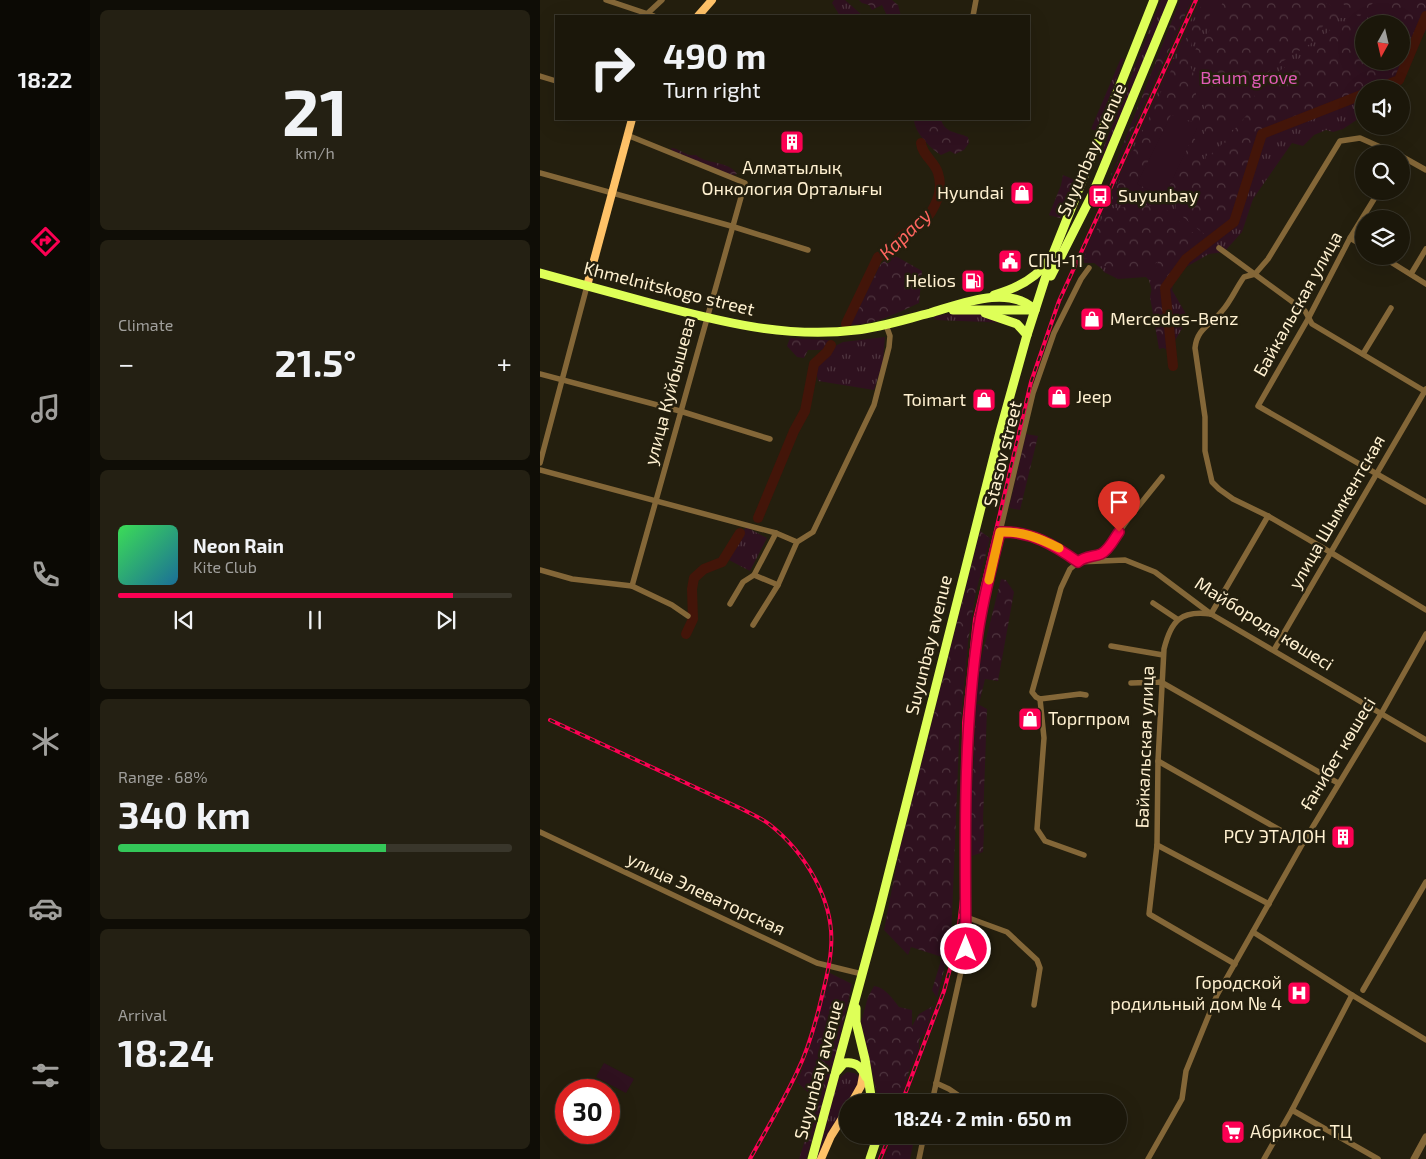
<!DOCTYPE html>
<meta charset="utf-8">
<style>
:root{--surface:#1b170a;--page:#242013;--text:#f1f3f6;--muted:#a09f9c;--line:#39362b;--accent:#fc0053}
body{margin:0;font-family:"Exo 2",sans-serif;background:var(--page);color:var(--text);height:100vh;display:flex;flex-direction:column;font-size:19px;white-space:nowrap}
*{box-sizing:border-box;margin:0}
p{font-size:16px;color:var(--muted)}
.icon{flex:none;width:28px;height:28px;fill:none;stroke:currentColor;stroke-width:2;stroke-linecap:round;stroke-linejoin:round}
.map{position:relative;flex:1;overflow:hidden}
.side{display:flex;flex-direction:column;gap:10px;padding:10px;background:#0f0d06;width:450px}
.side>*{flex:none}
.top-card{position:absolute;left:15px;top:15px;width:475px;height:105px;border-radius:0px;box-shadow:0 5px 20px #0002,0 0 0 1px var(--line);background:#1b170a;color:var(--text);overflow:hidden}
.needle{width:32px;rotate:188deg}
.fabs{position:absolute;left:815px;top:15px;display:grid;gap:10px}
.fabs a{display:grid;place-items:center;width:55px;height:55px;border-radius:50%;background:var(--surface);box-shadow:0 5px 20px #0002,0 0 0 1px var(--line);font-size:25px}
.speed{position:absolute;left:15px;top:1079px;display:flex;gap:10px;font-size:25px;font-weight:700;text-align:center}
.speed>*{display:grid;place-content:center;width:65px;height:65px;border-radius:50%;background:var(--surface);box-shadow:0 5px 20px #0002,0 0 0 1px var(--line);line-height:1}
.speed .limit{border:8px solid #d22;background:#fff;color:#111}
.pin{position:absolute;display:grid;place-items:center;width:42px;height:42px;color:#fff;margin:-51px -21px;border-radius:50% 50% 50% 0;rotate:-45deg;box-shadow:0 0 5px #0007}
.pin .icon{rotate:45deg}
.me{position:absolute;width:55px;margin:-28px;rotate:0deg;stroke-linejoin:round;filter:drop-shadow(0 0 4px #0008)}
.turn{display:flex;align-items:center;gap:18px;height:105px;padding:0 25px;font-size:22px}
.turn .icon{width:65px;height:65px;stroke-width:2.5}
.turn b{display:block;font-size:35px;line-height:42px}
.big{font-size:38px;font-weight:700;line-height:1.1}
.side .widget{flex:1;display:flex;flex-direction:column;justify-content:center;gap:8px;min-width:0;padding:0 18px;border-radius:8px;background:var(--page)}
.side .dial{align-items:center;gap:0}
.dial b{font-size:65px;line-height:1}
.song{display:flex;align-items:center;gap:15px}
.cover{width:60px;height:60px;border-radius:8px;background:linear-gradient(135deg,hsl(130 70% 55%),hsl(200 70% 35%))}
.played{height:5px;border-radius:2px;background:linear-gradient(90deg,var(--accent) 85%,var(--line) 85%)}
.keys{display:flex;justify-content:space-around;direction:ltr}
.heat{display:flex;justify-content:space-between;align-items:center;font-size:28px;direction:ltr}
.charge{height:8px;border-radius:4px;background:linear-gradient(90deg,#34c759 68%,var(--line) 0)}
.trip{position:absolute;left:299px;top:1094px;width:288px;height:50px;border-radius:25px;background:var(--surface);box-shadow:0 5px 20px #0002,0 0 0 1px var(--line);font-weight:700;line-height:50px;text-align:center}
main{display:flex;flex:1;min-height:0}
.dock{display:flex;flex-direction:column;width:90px;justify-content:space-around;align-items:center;background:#0b0904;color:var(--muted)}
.dock .icon{width:35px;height:35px}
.dock .active{color:var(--accent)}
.dock b{font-size:22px;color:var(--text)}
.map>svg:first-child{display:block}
.grass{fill:url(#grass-tufts);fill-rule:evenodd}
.forest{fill:url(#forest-crowns)}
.pitch{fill:#2f111f}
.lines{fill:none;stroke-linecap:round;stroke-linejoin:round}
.river{stroke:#431509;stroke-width:10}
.minor{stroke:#846738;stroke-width:5.5}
.tertiary{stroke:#846738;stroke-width:7}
.secondary{stroke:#ffc268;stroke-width:8}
.primary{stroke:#deff58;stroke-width:9}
.rail-casing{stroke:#fc0053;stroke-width:4}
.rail{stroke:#241f0e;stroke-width:2;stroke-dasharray:5.5;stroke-linecap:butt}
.route-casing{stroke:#a40036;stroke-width:12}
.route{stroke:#fc0053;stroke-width:9}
.slow{stroke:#f59e0b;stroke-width:9}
.labels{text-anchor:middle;stroke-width:5;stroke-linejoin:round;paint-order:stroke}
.park-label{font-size:18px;fill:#e15bb6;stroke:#241f0e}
.street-label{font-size:18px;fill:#fff1d1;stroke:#241f0e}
.poi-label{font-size:18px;fill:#fff1d1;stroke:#241f0e;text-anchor:start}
.water-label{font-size:19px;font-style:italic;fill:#ff655f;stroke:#241f0e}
</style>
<main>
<nav class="dock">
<b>18:22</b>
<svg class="icon active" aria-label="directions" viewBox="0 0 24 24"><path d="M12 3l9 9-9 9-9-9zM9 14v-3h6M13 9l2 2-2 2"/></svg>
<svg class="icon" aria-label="music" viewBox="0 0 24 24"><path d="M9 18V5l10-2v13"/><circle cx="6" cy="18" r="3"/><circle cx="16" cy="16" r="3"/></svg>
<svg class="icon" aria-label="phone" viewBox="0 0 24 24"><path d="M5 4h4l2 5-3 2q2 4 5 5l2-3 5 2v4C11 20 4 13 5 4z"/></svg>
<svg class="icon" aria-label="climate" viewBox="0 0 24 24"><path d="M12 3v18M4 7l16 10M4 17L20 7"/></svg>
<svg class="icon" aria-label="car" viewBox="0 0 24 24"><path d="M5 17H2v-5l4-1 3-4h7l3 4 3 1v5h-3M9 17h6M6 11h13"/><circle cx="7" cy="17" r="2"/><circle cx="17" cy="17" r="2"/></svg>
<svg class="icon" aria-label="filters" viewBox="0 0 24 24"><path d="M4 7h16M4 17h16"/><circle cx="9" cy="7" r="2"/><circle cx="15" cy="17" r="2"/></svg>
</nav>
<section class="side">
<div class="widget dial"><b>21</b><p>km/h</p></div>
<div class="widget"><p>Climate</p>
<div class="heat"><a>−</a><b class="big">21.5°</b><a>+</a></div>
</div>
<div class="widget">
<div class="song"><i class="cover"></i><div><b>Neon Rain</b><p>Kite Club</p></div></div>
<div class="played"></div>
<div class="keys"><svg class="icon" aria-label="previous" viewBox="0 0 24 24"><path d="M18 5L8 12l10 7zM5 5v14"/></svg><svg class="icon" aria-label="pause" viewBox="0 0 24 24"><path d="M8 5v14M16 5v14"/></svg><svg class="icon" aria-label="next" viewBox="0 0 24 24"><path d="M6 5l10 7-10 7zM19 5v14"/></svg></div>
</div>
<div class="widget"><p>Range · 68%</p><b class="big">340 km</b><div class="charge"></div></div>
<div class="widget"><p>Arrival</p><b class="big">18:24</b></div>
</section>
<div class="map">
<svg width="886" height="1159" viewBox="0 0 886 1159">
<defs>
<pattern id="grass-tufts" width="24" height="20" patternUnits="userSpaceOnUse" patternTransform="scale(1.25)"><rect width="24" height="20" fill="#2f111f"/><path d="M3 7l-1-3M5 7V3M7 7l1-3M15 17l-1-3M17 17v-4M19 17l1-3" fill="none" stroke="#4e343e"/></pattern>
<pattern id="forest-crowns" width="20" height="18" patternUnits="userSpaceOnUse" patternTransform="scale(1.25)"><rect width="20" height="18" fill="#2f111f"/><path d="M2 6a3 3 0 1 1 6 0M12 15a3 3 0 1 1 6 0" fill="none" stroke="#4e343e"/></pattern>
</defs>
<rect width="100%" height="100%" fill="#241f0e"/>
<g class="grass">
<path d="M294,0H305L323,16H300L292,3Z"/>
<path d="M621,0H629L564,161L559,159Z"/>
<path d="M660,0H886V30L866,64L858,83L854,89H824V115L803,129L793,132L786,130L774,135L763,146L752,143L713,199L702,232L684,252L669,254L639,271L634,279L632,290L646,314L647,320L633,344L630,352L622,347L617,311L609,280L606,277L578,279L564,272L562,269L554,263H539ZM824,24H861V61H824Z"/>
<path d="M581,58L584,59L556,131L551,129Z"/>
<path d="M424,312L443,314L469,323L396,320L393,316Z"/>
<path d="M345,337L343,362L334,390L278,381L275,366L293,347L303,342Z"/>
<path d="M206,527L227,538L210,571L189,560Z"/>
<path d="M307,1072L315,1073L320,1078L318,1090L292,1127L284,1142L278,1159H276L298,1079Z"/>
</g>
<g class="forest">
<path d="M319,0H352L358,5L361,16H347L342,5L332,10L329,5L322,3Z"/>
<path d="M640,0H652L565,190Z"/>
<path d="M664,0H677L662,31L652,42L648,61L656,79V98L660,117V124L631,115L624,197L653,136L662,152L660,169L638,187L625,203L607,199L568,205Z"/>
<path d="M684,0H778L798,8L810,18H795L786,21L773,42L734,67L725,75L718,92L672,145L667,147L664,137L666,111L660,92L662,80L654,54L658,43L667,35Z"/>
<path d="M795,0H836L819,17L802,3Z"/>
<path d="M846,0H886V9L883,11L870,41L861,36V24H839L828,18Z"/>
<path d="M823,21L828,24H824V61H861V43L869,47L857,76L719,131L692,218L669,238L643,217L636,209V200L643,191L666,170V156L676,151L723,96L725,86L731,76L776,48L788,31L801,26Z"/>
<path d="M374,119H392V120L401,119C404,133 417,132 428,137L429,143L424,150L415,154L410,151L401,155C390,148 374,132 374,119Z"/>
<path d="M131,148C140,148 146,157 156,155C167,165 188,160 197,174L193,175L175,170L132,152Z"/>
<path d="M523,175L535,180V182L520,218L509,215L521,185Z"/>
<path d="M607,205L625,208L641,223L663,241L644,256L623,286L627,347L619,349L610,297L618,262C611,265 604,272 597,273C584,276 557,262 544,258L566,209Z"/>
<path d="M352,254L382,271L379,303C355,314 337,324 310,325L340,265Z"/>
<path d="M250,338L289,340L283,350H268L264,358L257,357L247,346Z"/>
<path d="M486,434L498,436L480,510L469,508Z"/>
<path d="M440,531L450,538L436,592L428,642L419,742L411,942L397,998L392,990L402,957L371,947L368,955L344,930L359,852Z"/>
<path d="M461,579L466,580L474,592L458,681L445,679L440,700L436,703L447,709L443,820L444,831L443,852L432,856L431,812L438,671Z"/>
<path d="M290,973L312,984L289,1087L266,1159H259L277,1101L257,1082L270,1048Z"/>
<path d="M334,986C346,988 352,998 359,1007L372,1010V1026L379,1014L393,1006L387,1030L379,1040V1050L369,1071L363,1093L358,1102H340L336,1091L321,1022L328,997Z"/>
<path d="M354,1135H375L370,1159H344Z"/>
</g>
<g class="pitch">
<path d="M631,115L657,128L624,197L597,184Z"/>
<path d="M64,1063L94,1079L86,1093L56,1077Z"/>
</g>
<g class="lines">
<g class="river">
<path d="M837,89L859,80L886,16"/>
<path d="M306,324L338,257C344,254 349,252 354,247C357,243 359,238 363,235C366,233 370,232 374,230C391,218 405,194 398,173C395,162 382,155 381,143"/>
<path d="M633,366L625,288L646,259L694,222L722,134L824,94"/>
<path d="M218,518L254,431L265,411L274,364L287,352L291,345"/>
<path d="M146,634L153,619L152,589L154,578L164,569L182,562L200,533"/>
</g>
<g class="minor">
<path d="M66,0L114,16"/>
<path d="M108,13L122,0"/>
<path d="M433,16L436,0"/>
<path d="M0,76L16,81"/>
<path d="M87,135L205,183L92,586"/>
<path d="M856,154L820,138L800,141L728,259L715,274L704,277C696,288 691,301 682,311C671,325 657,328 655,348L665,417V451L672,482L679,489L693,499L728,516L790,552L886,610"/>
<path d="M861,156L886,170"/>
<path d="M0,173L191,226L268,250"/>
<path d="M839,191L810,238L768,319L718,406L886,502"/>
<path d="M810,238L824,246"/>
<path d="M679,248L765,311L772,324L886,392"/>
<path d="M841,256L886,284"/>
<path d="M871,274L886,249"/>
<path d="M823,354L851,308"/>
<path d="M0,374L140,411L230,439"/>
<path d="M0,463L47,286"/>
<path d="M0,470L236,533L257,542"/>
<path d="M460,532H473L492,535L518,548L538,562L585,560L615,572L671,614L886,740"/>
<path d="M236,533L214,575L238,585"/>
<path d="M0,570L32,579L92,586L132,605L148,616"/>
<path d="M613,603L637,619"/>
<path d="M190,604L203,582L214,575"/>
<path d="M671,614C640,610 631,621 624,649L618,761L617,845L609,914L695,964"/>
<path d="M671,614L728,516"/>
<path d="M213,625L238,585L257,542L273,532L334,405L349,347L350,336L346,325"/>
<path d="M571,646L623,655"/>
<path d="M734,650L886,389"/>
<path d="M591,683L621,682L798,783"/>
<path d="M546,695L540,694L500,699L496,697L492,692L521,588L530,569L543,558L562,554L569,546L589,518L622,477"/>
<path d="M500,699L504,738L497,829L505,841L544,855"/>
<path d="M618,761L763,843"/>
<path d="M0,832L277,963L322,974"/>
<path d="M617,845L729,904"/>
<path d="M426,917L467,932L497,960L500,968L494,1005"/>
<path d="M713,932L812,995L886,1040"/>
<path d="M823,990L886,882"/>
<path d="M396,1083L409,1089L428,1102"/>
<path d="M392,1102L426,949L425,815L428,735L438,632L445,594L493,393L514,333L541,279L549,268"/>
<path d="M752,1110L838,1159"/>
<path d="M509,1135L511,1136"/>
<path d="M379,1159L384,1135"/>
<path d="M608,1159L642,1099L646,1071L677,995L763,843L841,714L886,634"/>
<path d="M724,1159L752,1110L812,995"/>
</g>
<path class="tertiary" d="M874,1159L886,1137"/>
<g class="secondary">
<path d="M158,16L172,0"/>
<path d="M47,286L92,119"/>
<path d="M312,1102L321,1086L324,1070"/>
<path d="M281,1159L291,1136L308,1109"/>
</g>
<g class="primary">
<path d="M0,273C37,283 74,293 110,303C177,321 246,339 316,330C342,327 366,319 390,313C421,304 469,284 495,310"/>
<path d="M511,276L553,193L633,0"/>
<path d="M454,295C475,289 496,279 509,260"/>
<path d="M413,310H495"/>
<path d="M445,313L477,324L487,335"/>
<path d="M316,1008V1022L325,1059L332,1102"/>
<path d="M297,1071L304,1063C316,1061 321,1067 326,1077"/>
<path d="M272,1159L339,912L460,432L487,335L513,254L614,0"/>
<path d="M330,1159L335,1144V1135"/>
</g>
<g class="rail-casing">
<g id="rail">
<path d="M10,720L202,809C211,814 221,818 229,824C265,852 295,901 291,948C290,966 285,983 281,1000C275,1025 268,1050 257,1072C243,1102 226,1130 210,1159"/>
<path d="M362,1102L404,991L417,943L422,899L424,723L435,619L491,382L519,301L656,0"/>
<path d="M340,1159L350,1135"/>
</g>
</g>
<use href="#rail" class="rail"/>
</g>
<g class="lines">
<g class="route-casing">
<path id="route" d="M426,949C425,843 423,737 438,633C443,599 452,565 460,532C491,531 514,545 538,562C545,556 553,557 561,554C569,550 574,539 579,532"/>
</g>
<use href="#route" class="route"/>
<path class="slow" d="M449,580L460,532C482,531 499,538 519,548"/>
</g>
<defs>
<g id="building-square" transform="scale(1.25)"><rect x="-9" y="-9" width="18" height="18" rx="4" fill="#fc0053" stroke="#241f0e"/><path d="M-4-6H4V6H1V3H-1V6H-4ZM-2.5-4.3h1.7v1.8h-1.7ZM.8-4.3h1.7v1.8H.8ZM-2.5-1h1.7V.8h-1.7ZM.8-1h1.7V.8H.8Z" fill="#fff"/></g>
<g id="shop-square" transform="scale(1.25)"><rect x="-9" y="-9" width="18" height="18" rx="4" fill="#fc0053" stroke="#241f0e"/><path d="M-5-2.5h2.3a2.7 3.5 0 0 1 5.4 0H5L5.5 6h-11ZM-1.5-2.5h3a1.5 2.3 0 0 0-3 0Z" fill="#fff"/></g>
<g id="bus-square" transform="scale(1.25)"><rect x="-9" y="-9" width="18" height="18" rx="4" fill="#fc0053" stroke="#241f0e"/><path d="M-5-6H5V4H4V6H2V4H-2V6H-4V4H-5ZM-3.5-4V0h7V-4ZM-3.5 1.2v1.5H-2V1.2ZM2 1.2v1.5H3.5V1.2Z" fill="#fff"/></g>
<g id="civic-square" transform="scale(1.25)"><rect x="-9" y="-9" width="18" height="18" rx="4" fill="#fc0053" stroke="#241f0e"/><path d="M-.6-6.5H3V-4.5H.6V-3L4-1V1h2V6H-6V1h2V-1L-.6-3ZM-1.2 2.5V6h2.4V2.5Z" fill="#fff"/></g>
<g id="fuel-square" transform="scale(1.25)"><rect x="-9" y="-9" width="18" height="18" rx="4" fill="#fc0053" stroke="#241f0e"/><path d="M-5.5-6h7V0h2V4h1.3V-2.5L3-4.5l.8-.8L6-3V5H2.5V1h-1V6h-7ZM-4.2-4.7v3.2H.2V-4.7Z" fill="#fff"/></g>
<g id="hospital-square" transform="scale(1.25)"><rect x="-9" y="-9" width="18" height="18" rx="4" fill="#fc0053" stroke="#241f0e"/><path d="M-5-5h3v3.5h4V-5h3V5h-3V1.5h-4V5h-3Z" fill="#fff"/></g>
<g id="supermarket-square" transform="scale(1.25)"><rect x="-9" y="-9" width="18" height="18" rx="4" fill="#fc0053" stroke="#241f0e"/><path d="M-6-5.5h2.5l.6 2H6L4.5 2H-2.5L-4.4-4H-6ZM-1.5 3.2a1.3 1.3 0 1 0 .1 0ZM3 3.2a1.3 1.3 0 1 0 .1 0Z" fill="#fff"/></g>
</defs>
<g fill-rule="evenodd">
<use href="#building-square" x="252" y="142"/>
<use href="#shop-square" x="482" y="193"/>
<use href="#bus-square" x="560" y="196"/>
<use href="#civic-square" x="470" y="261"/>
<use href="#fuel-square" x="433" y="281"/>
<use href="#shop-square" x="552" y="319"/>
<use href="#shop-square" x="519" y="397"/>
<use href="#shop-square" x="444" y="400"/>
<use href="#shop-square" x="490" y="719"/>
<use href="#building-square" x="803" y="837"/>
<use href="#hospital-square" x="759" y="993"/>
<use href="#supermarket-square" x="693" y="1132"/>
</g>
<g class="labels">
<g class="park-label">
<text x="709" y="84">Baum grove</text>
</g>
<g class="street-label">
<text transform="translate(552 150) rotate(-66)" y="6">Suyunbay avenue</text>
<text transform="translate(129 289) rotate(14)" y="6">Khmelnitskogo street</text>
<text transform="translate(758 304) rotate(-61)" y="6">Байкальская улица</text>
<text transform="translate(130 391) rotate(-75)" y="6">улица Куйбышева</text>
<text transform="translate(463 454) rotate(-76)" y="6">Stasov street</text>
<text transform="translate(797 512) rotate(-60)" y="6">улица Шымкентская</text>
<text transform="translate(724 624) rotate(32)" y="6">Майборода көшесі</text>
<text transform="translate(389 645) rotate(-76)" y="6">Suyunbay avenue</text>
<text transform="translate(605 747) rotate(-88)" y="6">Байкальская улица</text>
<text transform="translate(798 754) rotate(-59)" y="6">Ғанибет көшесі</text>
<text transform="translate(166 894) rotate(25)" y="6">улица Элеваторская</text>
<text transform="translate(279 1070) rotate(-75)" y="6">Suyunbay avenue</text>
</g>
<g class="poi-label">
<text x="252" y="174" text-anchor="middle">Алматылық<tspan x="252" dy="21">Онкология Орталығы</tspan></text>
<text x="464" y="199" text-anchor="end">Hyundai</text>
<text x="578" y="202">Suyunbay</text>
<text x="488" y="267">СПЧ-11</text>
<text x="416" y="287" text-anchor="end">Helios</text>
<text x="570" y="325">Mercedes-Benz</text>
<text x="536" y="403">Jeep</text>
<text x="426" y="406" text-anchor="end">Toimart</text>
<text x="508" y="725">Торгпром</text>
<text x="786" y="843" text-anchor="end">РСУ ЭТАЛОН</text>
<text x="742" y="989" text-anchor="end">Городской<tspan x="742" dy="21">родильный дом № 4</tspan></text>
<text x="710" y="1138">Абрикос, ТЦ</text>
</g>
<g class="water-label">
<text transform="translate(365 234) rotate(-44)" y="7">Карасу</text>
</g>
</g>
</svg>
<div class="fabs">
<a><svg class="needle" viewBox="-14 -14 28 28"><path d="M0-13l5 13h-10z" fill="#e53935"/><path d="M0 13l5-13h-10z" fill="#a09f9c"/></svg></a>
<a><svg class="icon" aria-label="sound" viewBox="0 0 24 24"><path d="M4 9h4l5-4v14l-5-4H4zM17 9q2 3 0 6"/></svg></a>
<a><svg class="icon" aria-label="search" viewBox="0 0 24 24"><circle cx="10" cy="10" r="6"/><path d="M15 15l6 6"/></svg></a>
<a><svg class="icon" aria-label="layers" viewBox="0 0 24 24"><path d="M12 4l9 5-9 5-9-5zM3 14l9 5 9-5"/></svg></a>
</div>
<div class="speed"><div class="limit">30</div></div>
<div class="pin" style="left:579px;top:532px;background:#d93025"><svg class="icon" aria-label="arrive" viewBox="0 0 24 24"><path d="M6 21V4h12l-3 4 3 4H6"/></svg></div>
<svg class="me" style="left:426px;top:949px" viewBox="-20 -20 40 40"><circle r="17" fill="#fc0053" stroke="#fff" stroke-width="3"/><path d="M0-11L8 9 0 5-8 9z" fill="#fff"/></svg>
<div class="trip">18:24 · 2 min · 650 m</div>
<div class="top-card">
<div class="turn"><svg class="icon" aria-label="right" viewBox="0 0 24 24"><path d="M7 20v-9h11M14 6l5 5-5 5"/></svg><div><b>490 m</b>Turn right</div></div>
</div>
</div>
</main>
